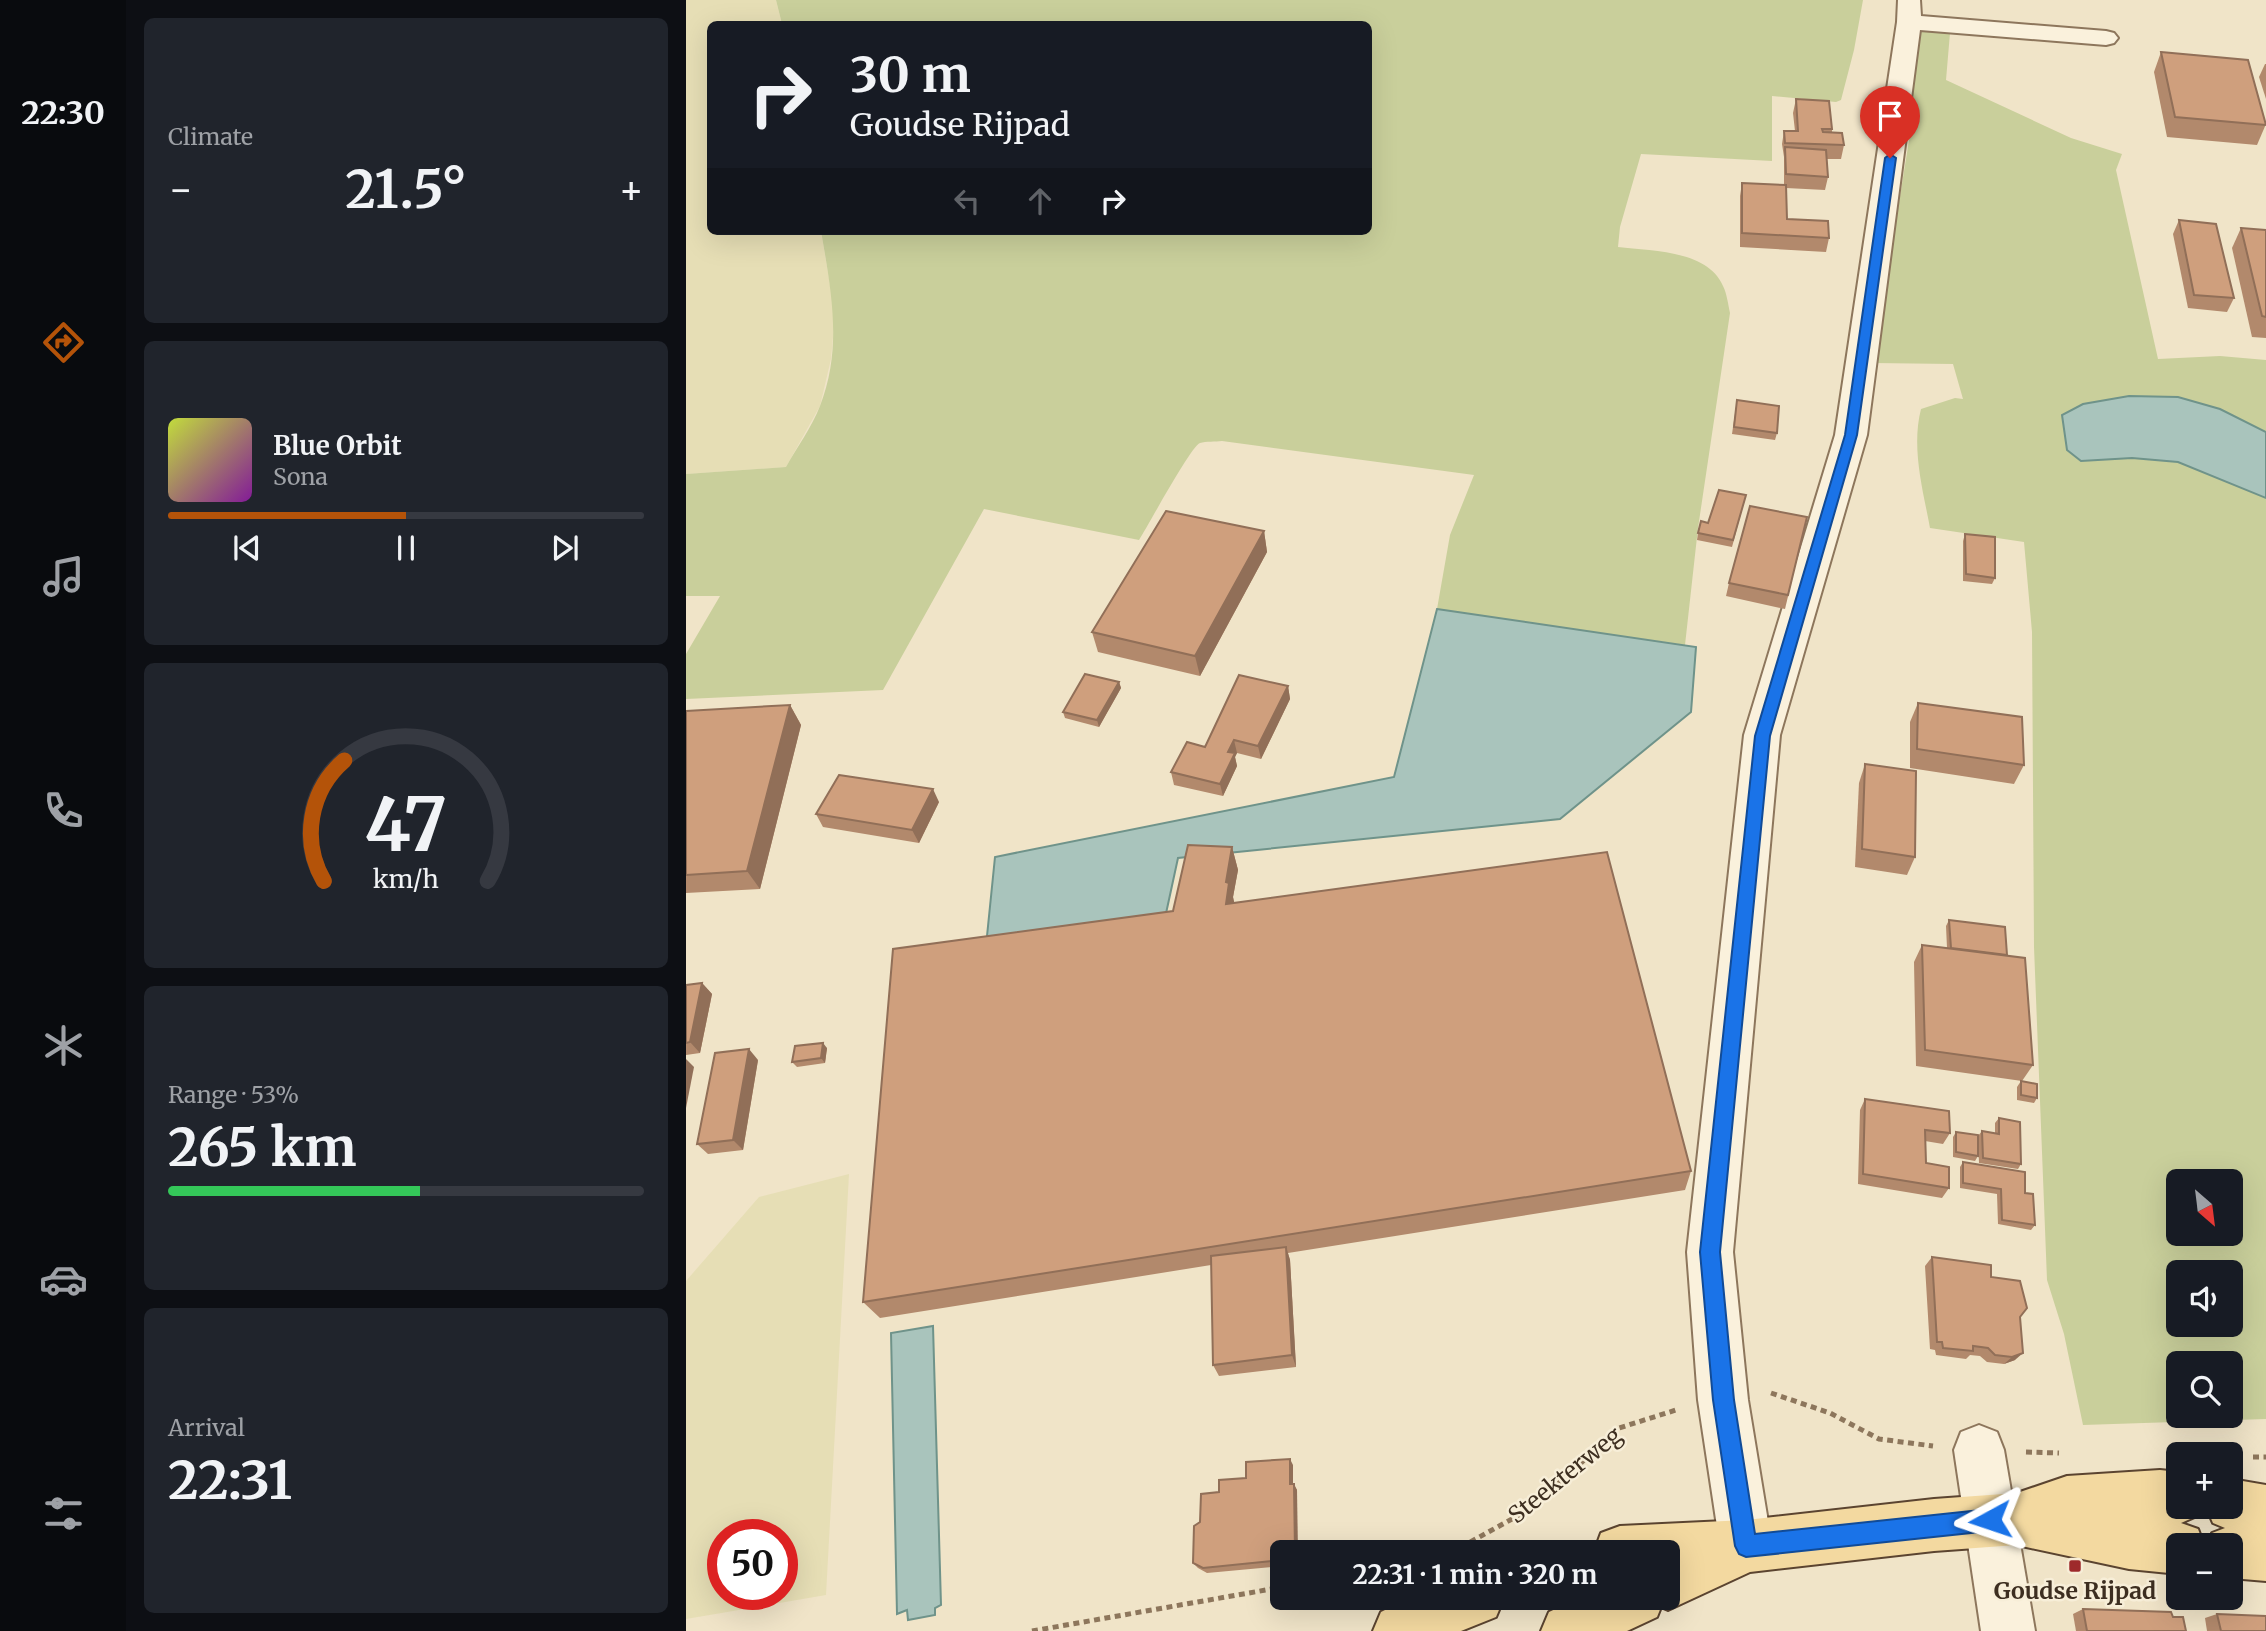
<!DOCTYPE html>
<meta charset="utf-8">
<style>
:root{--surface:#171b24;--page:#20242c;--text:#f1f3f6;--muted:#9ea1a6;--line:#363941;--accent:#b45309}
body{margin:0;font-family:Merriweather,serif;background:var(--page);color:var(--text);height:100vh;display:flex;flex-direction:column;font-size:26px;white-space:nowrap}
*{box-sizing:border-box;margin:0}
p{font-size:23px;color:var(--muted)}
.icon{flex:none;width:38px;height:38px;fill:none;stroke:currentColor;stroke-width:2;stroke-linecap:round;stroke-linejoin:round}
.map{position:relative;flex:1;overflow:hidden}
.details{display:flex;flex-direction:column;gap:18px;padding:18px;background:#0d0f14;width:560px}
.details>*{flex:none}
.banner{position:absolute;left:21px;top:21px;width:665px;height:214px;border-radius:10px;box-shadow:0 7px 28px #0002;background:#171b24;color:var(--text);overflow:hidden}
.needle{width:46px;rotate:152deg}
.controls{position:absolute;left:1480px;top:1169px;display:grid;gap:14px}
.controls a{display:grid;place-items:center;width:77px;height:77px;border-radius:10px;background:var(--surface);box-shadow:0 7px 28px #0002;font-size:35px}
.speed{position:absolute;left:21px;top:1519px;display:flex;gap:14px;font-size:35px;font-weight:700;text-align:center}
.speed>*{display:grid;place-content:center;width:91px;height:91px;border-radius:50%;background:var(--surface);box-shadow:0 7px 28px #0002;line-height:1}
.speed .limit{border:10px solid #d22;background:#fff;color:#111}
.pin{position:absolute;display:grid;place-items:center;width:60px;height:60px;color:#fff;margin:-72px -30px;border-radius:50% 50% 50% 0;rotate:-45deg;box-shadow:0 0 7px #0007}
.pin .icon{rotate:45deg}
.me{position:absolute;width:77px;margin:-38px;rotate:265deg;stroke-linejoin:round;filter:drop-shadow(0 0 5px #0008)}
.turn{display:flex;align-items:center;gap:24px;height:147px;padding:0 28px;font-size:32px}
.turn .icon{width:91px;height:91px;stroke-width:2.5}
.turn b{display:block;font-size:49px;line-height:60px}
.lanes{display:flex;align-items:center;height:66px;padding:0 28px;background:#0003;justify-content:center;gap:35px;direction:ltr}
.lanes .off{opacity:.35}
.big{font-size:52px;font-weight:700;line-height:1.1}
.details .tile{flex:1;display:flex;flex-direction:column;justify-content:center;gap:10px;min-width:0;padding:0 24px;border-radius:10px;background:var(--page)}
.details .dial{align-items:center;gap:0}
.dial svg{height:182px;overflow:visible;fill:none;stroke:var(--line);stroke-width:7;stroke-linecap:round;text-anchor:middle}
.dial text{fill:var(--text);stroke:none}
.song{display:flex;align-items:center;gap:21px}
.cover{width:84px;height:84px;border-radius:10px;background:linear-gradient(135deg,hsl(70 70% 55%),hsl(290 70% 35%))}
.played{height:7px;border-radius:4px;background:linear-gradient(90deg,var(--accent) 50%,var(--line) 50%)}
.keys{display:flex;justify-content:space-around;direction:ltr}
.heat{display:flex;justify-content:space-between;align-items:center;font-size:38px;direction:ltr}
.charge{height:10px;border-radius:5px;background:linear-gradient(90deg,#34c759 53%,var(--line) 0)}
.trip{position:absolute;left:584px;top:1540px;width:410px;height:70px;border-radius:10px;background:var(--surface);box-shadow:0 7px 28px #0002;font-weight:700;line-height:70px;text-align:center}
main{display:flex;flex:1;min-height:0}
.tabs{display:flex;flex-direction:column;width:126px;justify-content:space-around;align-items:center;background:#090b0e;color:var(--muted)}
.tabs .icon{width:49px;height:49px}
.tabs .selected{color:var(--accent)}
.tabs b{font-size:32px;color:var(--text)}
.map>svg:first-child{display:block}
.farmland{fill:#e6deb5;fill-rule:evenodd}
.green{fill:#c9cf9b;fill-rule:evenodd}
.water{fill:#a9c4bc;stroke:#6f938a;stroke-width:2}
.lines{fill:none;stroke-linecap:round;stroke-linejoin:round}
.minor-casing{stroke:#8d765c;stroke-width:4}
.major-casing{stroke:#5b4430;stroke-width:4}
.path{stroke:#8d765c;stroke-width:5;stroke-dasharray:6 4.5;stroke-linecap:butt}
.minor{fill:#faf1dc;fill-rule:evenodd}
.major{fill:#f3d9a0;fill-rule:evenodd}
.wall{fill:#b2896c}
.shaded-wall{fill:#916f58}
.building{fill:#cf9f7d;stroke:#916f58;stroke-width:2}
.route{fill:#1a73e8;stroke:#114b97;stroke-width:2}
.poi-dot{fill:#9e2a2b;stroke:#f7eed8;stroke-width:2.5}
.labels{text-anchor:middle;stroke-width:5;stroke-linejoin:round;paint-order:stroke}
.near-street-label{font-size:23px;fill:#3d2e20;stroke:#f7eed8}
.near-poi-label{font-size:23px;font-weight:bold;fill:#3d2e20;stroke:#f7eed8}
</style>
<main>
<nav class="tabs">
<b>22:30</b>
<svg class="icon selected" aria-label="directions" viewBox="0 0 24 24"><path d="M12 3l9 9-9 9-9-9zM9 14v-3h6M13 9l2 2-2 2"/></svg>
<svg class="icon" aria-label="music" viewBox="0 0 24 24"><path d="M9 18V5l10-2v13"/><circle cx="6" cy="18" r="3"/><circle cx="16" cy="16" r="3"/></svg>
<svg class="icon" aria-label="phone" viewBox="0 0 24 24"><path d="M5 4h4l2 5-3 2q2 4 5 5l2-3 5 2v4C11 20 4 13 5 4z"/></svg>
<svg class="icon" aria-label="climate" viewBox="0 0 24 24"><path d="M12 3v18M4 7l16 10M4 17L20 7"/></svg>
<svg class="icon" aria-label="car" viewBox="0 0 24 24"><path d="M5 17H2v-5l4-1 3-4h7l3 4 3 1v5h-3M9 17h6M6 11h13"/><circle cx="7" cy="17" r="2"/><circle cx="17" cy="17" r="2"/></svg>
<svg class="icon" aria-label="filters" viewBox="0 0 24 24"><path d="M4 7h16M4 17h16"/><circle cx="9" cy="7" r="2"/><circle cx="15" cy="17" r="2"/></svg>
</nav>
<section class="details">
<div class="tile"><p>Climate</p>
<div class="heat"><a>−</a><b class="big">21.5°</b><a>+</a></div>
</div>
<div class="tile">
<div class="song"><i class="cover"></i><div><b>Blue Orbit</b><p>Sona</p></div></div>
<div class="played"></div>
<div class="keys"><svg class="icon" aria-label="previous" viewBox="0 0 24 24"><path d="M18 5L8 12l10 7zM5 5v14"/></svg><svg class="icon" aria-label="pause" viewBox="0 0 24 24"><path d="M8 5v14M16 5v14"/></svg><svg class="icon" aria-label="next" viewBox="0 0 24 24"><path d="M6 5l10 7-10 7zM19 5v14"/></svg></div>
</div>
<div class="tile dial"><svg viewBox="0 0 100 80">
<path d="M14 69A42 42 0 1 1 86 69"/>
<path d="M14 69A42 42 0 0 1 23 16" stroke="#b45309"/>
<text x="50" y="56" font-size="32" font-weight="700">47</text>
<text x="50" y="72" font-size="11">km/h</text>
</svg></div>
<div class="tile"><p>Range · 53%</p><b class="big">265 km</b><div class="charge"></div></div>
<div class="tile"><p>Arrival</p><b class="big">22:31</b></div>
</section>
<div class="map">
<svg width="1580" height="1631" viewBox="0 0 1580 1631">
<rect width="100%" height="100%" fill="#f0e4c8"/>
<g class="farmland">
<path d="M0,0H90L96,24H24V231H135L149,315L145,359L134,406L100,467L0,474Z"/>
<path d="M163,1174L140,1595L0,1619V1281L73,1197ZM37,1535H96V1594H37Z"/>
</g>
<g class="green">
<path d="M90,0H1177L1168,50L1155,100L1150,102L1086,96V161L955,154L934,227L932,247C965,251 1022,250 1037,286C1041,294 1042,304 1044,313L1012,528L999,645L751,609L764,535L788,475L536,441C529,442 520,441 514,443C505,446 462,526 453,540L298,509L197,690L0,699V654L34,596H0V474L100,467C111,447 126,427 134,406C157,347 145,290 135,231H682V24H96Z"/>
<path d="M1235,30L1264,33L1260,80L1385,138L1436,154L1430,170L1472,359L1534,356L1580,360V432C1507,396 1478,390 1398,404L1446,458L1492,462L1580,498V1419L1397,1425L1378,1334L1361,1280L1348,947L1346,632L1338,542L1244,528C1237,490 1225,448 1235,409L1269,398L1277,399L1267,364L1187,363L1226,122V84ZM1493,1181H1545V1234H1493ZM1493,1272H1545V1325H1493ZM1493,1363H1545V1416H1493Z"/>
</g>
<g class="water">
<path d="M1443,396L1492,397L1534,409L1580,432V498L1492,462L1446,458L1395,461L1381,450L1376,415L1397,404Z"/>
<path d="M751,609L1010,647L1005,712L874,819L492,858L479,918L300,946L309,857L708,777Z"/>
<path d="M247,1326L255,1605L249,1608V1615L222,1620L221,1610L211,1614L205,1333Z"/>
</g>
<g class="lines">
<g class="minor-casing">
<g id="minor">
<path d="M1212,0H1234L1235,16L1420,31L1428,33L1432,38L1428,43L1420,45L1234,30L1181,435L1094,735L1047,1252L1062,1400L1086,1546L1079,1565L1060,1572L1041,1565L1034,1546L1012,1400L1001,1252L1058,735L1149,435L1211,22Z"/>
<path d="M1293,1425L1311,1432L1318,1450L1349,1631H1295L1268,1450L1275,1432Z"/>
</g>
</g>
<g class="major-casing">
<g id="major">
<path d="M1474,1470L1493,1472V1507H1515L1511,1516L1495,1523L1512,1529L1518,1545H1493V1574L1443,1569L1331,1545L1248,1551L1064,1572L982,1610L975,1607L971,1617L941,1631H855L863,1612L893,1598H982V1552H908L915,1533L934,1526L1060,1520L1248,1499L1331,1493L1381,1476Z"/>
<path d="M1545,1479L1580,1485V1581L1545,1578V1545H1521L1526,1533L1539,1528L1527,1523L1520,1507H1545Z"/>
<path d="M723,1598H818L810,1617L775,1631H687L695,1612Z"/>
</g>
</g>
<g class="path">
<path d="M1085,1393L1144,1413L1193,1439L1247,1446"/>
<path d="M1340,1452L1373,1453"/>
<path d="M1567,1457H1580"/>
<path d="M766,1552L846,1508L933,1428L990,1410"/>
<path d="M346,1631L597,1587"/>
</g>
<use href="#minor" class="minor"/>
<use href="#major" class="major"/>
</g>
<g class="wall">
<path d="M1475,52L1580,124L1571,145L1481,137L1468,72Z"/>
<path d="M1579,64H1580V99L1573,77Z"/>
<path d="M1110,99L1146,129V133L1158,145L1155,159H1141L1142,177L1139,190L1100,188L1101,219L1143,238L1140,252L1054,247V196L1056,183L1098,185V157L1096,144L1098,131H1109L1107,113Z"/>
<path d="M1493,220L1548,298L1541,312L1502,308L1487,234Z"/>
<path d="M1555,228L1580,230V338L1566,337L1546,248Z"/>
<path d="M1051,400L1091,433L1089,440L1046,434Z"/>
<path d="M1060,495L1046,547L1011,540L1012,533L1022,523Z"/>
<path d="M1121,517L1099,609L1040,596L1043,583Z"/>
<path d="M578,531L581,552L514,676L412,652L406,632Z"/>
<path d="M1279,534L1309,578L1306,584L1277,581V541Z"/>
<path d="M433,682L435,688L413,727L379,718L377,712Z"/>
<path d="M602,686L604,699L575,759L551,753L549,757L551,766L537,796L488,785L485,772Z"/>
<path d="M1232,703L1338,765L1328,784L1224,768V722Z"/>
<path d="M104,705L115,725L74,889L0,893V711Z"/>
<path d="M1179,764L1229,857L1221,875L1169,867L1173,783Z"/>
<path d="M253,802L233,843L137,827L130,814Z"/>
<path d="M546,847L552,870L547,897L548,903L1005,1171L999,1190L602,1253L604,1260L610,1367L533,1376L527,1365L525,1265L194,1318L177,1302L487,911Z"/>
<path d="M1263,920L1321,955L1347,1065L1336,1081L1230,1066L1228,962L1236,945L1261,948L1260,926Z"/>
<path d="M16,983L26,994L14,1053L0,1055V985Z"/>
<path d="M141,1048L139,1063L111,1067L106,1062Z"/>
<path d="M72,1060L57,1150L22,1154L11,1144Z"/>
<path d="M1335,1081L1351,1098L1348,1103L1331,1100V1087Z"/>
<path d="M1179,1099L1264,1133L1257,1144L1239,1141L1240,1163L1263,1188L1256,1198L1172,1184L1174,1110Z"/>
<path d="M1313,1118L1335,1164L1332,1169L1293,1163L1292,1136L1296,1131L1309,1133V1123Z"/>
<path d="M1270,1132L1292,1156L1289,1161L1267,1157V1137Z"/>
<path d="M1277,1162L1339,1193L1349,1225L1345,1230L1312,1224L1311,1194L1274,1188V1167Z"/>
<path d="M1246,1257L1334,1317L1329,1360L1318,1364L1301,1362L1294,1356L1284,1355L1280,1359L1250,1355L1249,1350L1244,1349L1239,1266Z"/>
<path d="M607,1465V1484L611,1490L597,1552V1566L521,1573L512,1568L507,1563L514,1522L533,1492L560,1478Z"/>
<path d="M1397,1609L1487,1617L1500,1631H1390L1387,1614Z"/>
<path d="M1531,1614L1580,1631H1521L1519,1618Z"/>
</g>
<g class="shaded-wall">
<path d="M578,531L581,552L514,676L509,656Z"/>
<path d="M433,682L435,688L413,727L411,720Z"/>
<path d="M602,686L604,699L575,759L572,746Z"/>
<path d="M104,705L115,725L74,889L61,871Z"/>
<path d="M548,740L551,753L549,757L551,766L537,796L534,784L542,752Z"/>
<path d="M247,789L253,802L233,843L226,830Z"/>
<path d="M546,847L552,870L547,897L549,906L540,904V882Z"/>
<path d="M16,983L26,994L14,1053L4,1042Z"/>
<path d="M137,1043L141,1048L139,1063L135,1058Z"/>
<path d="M63,1049L72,1060L57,1150L47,1140Z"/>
<path d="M0,1059L8,1067L0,1108Z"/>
<path d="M600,1247L604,1260L610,1367L606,1355Z"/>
<path d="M1337,1353L1329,1360L1318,1364L1326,1357Z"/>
<path d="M604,1459L607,1465V1490L604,1484Z"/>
<path d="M608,1484L611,1490L612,1552H609Z"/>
</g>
<g class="building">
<path d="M1475,52L1562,60L1580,125L1489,117Z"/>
<path d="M1110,99L1143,101L1146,129H1136L1137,132L1156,133L1158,145L1099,143L1098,131H1112Z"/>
<path d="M1099,147L1140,150L1142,177L1100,174Z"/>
<path d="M1056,183L1100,185L1101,219L1142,221L1143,238L1056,233Z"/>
<path d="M1493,220L1530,224L1548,298L1508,295Z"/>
<path d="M1555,228L1580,230V317L1576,316Z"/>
<path d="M1051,400L1093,406L1091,433L1048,427Z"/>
<path d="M1033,490L1060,495L1047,540L1012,533L1015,521L1022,523Z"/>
<path d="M1064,506L1121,517L1102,595L1043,583Z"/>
<path d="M480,511L578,531L509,656L406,632Z"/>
<path d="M1279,534L1309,537V578L1280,574Z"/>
<path d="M399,674L433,682L411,720L377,712Z"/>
<path d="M553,675L602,686L572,746L548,740L542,752L549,753L534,784L485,772L501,742L519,747Z"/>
<path d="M1232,703L1336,717L1338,765L1231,749Z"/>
<path d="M104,705L61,871L0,875V711Z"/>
<path d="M1179,764L1230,771L1229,857L1176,849Z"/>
<path d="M153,775L247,789L226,830L130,814Z"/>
<path d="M502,845L546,847L540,882L543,883L540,904L921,852L1005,1171L177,1302L207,949L487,911Z"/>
<path d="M1263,920L1319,927L1321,955L1265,948Z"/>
<path d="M1236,945L1339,958L1347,1065L1239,1050Z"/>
<path d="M16,983L4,1042L0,1043V985Z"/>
<path d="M137,1043L135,1058L106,1062L109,1046Z"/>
<path d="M63,1049L47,1140L11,1144L29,1053Z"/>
<path d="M1335,1081L1351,1084V1098L1335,1095Z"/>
<path d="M1179,1099L1263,1111L1264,1133L1239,1130L1240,1163L1263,1167V1188L1177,1174Z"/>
<path d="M1313,1118L1334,1122L1335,1164L1297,1158L1296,1131L1313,1134Z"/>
<path d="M1270,1132L1292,1135V1156L1270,1152Z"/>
<path d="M1277,1162L1339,1172V1193L1347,1194L1349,1225L1316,1220L1315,1189L1277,1183Z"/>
<path d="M600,1247L606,1355L527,1365L525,1256Z"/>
<path d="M1246,1257L1305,1265V1277L1334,1281L1341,1308L1334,1317L1337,1353L1326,1357L1309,1355L1302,1348L1287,1346V1351L1257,1348L1256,1342H1251Z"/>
<path d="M604,1459V1484H608L609,1552H597V1560L517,1568L507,1563L508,1526L514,1522L515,1494L533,1492V1480L560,1478V1462Z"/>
<path d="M1397,1609L1485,1612L1487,1617H1497L1500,1631H1401Z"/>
<path d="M1531,1614L1580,1616V1631H1535Z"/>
</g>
<path class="route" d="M1204,154L1210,158L1171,435L1084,736L1034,1252L1048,1400L1069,1534L1304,1509L1312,1512L1315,1520L1312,1527L1304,1531L1060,1557L1053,1554L1049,1546L1027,1400L1014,1252L1069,736L1159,435L1199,158Z"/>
<rect class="poi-dot" x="1382" y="1559" width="14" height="14" rx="3.5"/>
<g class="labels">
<g class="near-street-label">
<text transform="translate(879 1475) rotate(-39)" y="8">Steekterweg</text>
</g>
<g class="near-poi-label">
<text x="1389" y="1599">Goudse Rijpad</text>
</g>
</g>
</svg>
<div class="controls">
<a><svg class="needle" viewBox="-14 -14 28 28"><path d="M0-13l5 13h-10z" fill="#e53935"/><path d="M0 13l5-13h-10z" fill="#9ea1a6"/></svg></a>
<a><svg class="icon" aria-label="sound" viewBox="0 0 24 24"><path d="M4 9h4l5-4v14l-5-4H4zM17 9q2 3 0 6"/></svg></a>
<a><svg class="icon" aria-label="search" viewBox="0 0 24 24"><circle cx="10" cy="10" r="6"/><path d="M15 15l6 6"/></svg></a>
<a>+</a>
<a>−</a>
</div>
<div class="speed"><div class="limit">50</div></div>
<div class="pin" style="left:1204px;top:158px;background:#d93025"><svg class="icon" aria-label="arrive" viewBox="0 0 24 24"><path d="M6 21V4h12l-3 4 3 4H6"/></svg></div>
<svg class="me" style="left:1304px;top:1520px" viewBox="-20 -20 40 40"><path d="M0-17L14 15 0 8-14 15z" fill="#1a73e8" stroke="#fff" stroke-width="4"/></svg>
<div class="trip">22:31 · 1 min · 320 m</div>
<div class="banner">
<div class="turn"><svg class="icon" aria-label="right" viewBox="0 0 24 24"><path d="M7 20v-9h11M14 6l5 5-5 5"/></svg><div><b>30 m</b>Goudse Rijpad</div></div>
<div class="lanes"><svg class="icon off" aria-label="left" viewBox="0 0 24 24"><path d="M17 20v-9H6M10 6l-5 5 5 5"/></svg><svg class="icon off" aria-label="ahead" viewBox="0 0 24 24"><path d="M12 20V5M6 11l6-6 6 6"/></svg><svg class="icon" aria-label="right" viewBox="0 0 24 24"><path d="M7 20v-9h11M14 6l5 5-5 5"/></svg></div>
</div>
</div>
</main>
